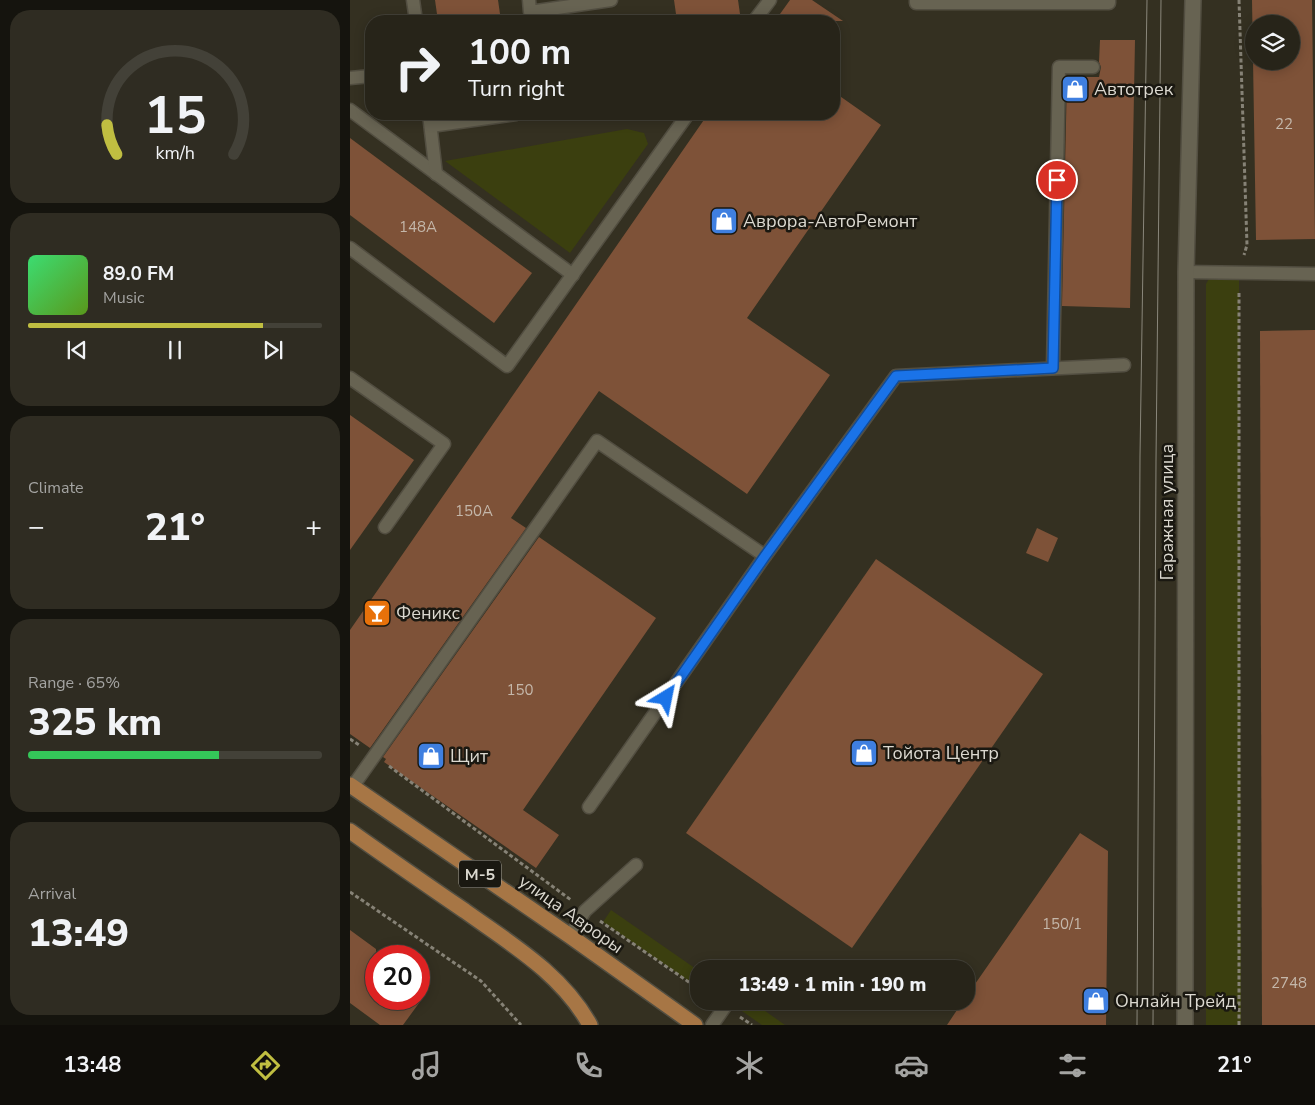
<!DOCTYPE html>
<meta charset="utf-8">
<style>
:root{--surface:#272419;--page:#2f2c22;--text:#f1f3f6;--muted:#a4a4a2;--line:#434138;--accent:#c0be41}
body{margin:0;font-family:"Nunito Sans",sans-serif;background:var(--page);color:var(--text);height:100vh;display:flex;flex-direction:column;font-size:19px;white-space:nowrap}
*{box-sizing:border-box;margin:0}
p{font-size:16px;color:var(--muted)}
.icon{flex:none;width:28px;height:28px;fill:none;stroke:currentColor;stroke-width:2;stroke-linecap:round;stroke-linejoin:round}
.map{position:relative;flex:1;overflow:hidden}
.drawer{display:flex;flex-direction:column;gap:10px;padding:10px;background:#15140e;width:350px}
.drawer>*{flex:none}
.hud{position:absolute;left:15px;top:15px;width:475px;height:105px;border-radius:20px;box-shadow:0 2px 12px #0003,0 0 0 1px var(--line);background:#272419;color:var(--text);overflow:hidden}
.fabs{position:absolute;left:895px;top:15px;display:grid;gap:10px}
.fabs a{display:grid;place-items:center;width:55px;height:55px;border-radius:50%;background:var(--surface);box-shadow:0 2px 12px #0003,0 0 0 1px var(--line);font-size:25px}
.speed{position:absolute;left:15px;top:945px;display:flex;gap:10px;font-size:25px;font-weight:700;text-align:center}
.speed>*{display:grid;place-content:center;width:65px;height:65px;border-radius:50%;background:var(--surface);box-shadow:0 2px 12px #0003,0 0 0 1px var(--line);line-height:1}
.speed .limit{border:8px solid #d22;background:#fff;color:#111}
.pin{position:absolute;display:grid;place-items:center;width:42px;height:42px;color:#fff;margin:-21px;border:2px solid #fff;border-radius:50%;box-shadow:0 1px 5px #0007}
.me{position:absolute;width:55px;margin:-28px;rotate:35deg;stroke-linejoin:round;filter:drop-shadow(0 0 4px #0008)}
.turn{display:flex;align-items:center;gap:18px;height:105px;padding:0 20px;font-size:22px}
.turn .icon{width:65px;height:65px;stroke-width:2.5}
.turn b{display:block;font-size:35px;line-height:42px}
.big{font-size:38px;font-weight:800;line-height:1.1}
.drawer .widget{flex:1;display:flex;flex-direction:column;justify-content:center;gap:8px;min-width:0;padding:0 18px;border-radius:20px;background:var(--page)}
.drawer .dial{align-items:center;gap:0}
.dial svg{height:130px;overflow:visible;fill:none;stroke:var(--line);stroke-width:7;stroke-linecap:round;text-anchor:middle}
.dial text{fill:var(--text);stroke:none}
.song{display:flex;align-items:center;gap:15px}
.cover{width:60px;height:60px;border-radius:8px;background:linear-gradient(135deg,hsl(140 70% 55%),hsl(90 70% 35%))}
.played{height:5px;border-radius:2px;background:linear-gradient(90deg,var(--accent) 80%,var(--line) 80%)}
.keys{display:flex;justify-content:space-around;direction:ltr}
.heat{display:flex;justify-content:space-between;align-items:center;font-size:28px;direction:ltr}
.charge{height:8px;border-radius:4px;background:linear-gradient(90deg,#34c759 65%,var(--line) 0)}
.trip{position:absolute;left:340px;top:960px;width:285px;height:50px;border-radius:20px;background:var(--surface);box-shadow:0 2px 12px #0003,0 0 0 1px var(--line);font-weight:800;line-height:50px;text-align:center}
.menu{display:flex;height:80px;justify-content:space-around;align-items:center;background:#100e0a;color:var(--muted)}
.menu .icon{width:35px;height:35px}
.menu .current{color:var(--accent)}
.menu b{font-size:22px;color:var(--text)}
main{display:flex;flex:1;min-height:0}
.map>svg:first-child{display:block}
.green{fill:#3b3f0f}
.building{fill:#7e5238;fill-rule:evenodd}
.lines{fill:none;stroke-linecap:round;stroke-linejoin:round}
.lane-casing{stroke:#524e41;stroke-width:15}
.street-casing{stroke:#524e41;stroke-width:18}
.primary-casing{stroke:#524e41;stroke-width:18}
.path{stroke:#868276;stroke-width:3;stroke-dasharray:4 2.5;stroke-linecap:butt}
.lane{stroke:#676352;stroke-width:12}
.street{stroke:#676352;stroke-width:15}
.primary{stroke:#a77645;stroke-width:15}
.tram{stroke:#8a877b;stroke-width:1}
.route-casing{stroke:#114b97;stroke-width:12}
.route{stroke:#1a73e8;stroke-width:9}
.labels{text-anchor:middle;stroke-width:5;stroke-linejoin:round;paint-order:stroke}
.number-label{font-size:15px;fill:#c4b7aa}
.shield{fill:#1a1811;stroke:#a29f97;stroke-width:1}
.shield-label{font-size:16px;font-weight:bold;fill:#dcd9d0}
.poi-label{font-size:18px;fill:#dcd9d0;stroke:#1a1811;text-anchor:start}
.street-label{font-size:18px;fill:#dcd9d0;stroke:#1a1811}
</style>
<main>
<section class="drawer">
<div class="widget dial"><svg viewBox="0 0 100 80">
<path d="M14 69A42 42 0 1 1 86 69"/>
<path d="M14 69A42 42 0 0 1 8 51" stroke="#c0be41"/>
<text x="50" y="56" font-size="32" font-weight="700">15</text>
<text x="50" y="72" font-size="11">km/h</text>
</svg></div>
<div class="widget">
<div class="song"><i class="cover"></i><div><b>89.0 FM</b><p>Music</p></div></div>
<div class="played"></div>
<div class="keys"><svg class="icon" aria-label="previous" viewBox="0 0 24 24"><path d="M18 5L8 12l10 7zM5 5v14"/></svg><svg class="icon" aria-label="pause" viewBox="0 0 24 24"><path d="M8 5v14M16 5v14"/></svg><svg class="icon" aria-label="next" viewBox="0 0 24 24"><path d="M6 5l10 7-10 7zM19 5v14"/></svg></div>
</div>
<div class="widget"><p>Climate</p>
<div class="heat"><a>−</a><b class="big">21°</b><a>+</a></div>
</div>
<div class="widget"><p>Range · 65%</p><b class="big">325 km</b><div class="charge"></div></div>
<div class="widget"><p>Arrival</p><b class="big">13:49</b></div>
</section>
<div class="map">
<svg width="965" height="1025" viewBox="0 0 965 1025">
<rect width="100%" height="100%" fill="#343021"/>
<g class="green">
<path d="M277,129L294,133L298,144L220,253L95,161Z"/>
<path d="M889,276L891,1025H856V284L860,277Z"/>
<path d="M261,910L349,971V988L253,922Z"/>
<path d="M394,1001H401L435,1025H412L389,1009Z"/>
</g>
<g class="building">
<path d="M85,0H148L151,21H88Z"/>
<path d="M324,0H388L391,21H327Z"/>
<path d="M440,0H462L493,21H425Z"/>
<path d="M902,0H962L965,239L906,240ZM904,24H941V61H904Z"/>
<path d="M750,40H785L780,308L712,306L717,77H749L751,67L749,62Z"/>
<path d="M484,92L531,125L397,318L480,375L397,494L249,391L161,518L176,528L20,748L0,734V630L358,114H484Z"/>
<path d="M0,138L182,273L144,323L0,215Z"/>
<path d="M965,330V1025H912L910,331Z"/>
<path d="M0,415L64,460L0,550Z"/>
<path d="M687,528L708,538L698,562L676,553Z"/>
<path d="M189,537L306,618L173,810L209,835L186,868L34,762L36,759L33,757Z"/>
<path d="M526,559L693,674L502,948L336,833Z"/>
<path d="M730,833L758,851L756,1025H597L613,1001H616V997Z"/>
<path d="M0,930L26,949V999H72L53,1025H30L0,1003Z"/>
</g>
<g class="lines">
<g class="lane-casing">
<g id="lane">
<path d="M63,0L66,21"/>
<path d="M179,0L180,12L261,0"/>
<path d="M566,0V3H759V0"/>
<path d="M404,21L420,0"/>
<path d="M0,78L21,76"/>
<path d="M0,110L223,275"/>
<path d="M79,114L86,174"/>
<path d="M81,126L166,114"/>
<path d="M0,248L157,366L338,114"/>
<path d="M836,272L965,274"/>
<path d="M703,368L709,67H743"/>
<path d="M0,378L94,444L35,527"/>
<path d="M415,556L546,376L774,365"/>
<path d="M3,786L247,441L415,556L239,807"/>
<path d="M220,936L235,911L286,865"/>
<path d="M362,1025L379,1001"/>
</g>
</g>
<g class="street-casing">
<path id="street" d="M835,1025L836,272L843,0"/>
</g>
<g class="primary-casing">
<g id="primary">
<path d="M0,785L220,936L345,1025"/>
<path d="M0,831C38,858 77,885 115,911C161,944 212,974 240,1025"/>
</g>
</g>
<g class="path">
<path d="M889,0L897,245L894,255"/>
<path d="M0,739L9,745"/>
<path d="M39,766L221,900"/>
<path d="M0,892L131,981L171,1025"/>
<path d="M250,921L349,989"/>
<path d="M390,1017L402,1025"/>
<path d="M889,1025V291"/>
</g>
<use href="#lane" class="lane"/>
<use href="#street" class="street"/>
<use href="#primary" class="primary"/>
<g class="tram">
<path d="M787,1025L790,456L797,0"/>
<path d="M803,1025L806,460L811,0"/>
</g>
</g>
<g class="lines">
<g class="route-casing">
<path id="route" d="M316,698L415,556L546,376L703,368L707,180"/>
</g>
<use href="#route" class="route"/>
</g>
<defs>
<g id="shop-square" transform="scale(1.4375)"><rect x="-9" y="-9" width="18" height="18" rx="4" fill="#3f7fe0" stroke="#1a1811"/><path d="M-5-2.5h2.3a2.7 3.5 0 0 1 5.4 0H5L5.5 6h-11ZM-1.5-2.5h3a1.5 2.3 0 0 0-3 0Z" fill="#fff"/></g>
<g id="bar-square" transform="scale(1.4375)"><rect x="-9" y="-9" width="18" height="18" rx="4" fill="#e8710a" stroke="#1a1811"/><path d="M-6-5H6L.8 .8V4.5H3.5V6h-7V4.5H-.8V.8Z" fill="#fff"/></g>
</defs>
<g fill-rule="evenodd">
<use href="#shop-square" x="725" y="89"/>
<use href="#shop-square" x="374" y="221"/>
<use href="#bar-square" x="27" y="613"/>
<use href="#shop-square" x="514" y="753"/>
<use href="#shop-square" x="81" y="756"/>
<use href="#shop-square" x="746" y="1001"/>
</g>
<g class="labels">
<g class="number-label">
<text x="934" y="129">22</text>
<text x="68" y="232">148А</text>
<text x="124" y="516">150А</text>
<text x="170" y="695">150</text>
<text x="712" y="929">150/1</text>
<text x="939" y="988">2748</text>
</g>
<rect class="shield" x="109" y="860.5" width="42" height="27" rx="4"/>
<g class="shield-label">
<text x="130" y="880">М-5</text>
</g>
<g class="poi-label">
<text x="744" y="95">Автотрек</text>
<text x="393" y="227">Аврора-АвтоРемонт</text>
<text x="46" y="619">Феникс</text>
<text x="533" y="759">Тойота Центр</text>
<text x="100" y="762">Щит</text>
<text x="765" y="1007">Онлайн Трейд</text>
</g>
<g class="street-label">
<text transform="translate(817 512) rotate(-90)" y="6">Гаражная улица</text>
<text transform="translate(221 914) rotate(35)" y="6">улица Авроры</text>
</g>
</g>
</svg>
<div class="fabs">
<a><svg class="icon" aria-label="layers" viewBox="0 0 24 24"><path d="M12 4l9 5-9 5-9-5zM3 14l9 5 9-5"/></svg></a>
</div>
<div class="speed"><div class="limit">20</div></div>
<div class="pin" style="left:707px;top:180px;background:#d93025"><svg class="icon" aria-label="arrive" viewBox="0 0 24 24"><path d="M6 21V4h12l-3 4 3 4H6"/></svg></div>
<svg class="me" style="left:316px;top:698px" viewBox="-20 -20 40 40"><path d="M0-17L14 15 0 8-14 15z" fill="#1a73e8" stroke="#fff" stroke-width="4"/></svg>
<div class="trip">13:49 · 1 min · 190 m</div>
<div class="hud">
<div class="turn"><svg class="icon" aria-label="right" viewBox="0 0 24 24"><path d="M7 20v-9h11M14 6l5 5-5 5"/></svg><div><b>100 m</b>Turn right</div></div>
</div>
</div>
</main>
<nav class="menu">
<b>13:48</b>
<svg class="icon current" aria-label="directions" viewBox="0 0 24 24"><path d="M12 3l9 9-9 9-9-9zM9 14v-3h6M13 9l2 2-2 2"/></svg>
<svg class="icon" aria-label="music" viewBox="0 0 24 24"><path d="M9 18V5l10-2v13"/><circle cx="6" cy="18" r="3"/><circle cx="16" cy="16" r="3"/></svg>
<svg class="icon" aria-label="phone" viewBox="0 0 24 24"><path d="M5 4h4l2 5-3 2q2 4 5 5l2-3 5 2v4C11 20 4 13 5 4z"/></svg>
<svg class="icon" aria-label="climate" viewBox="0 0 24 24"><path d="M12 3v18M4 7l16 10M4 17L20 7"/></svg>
<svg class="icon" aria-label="car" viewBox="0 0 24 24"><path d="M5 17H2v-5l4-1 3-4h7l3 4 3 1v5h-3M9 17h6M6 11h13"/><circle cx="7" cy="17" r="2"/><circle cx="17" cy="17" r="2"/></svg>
<svg class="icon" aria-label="filters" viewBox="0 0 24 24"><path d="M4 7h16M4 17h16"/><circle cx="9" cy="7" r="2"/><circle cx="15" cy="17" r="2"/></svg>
<b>21°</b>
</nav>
